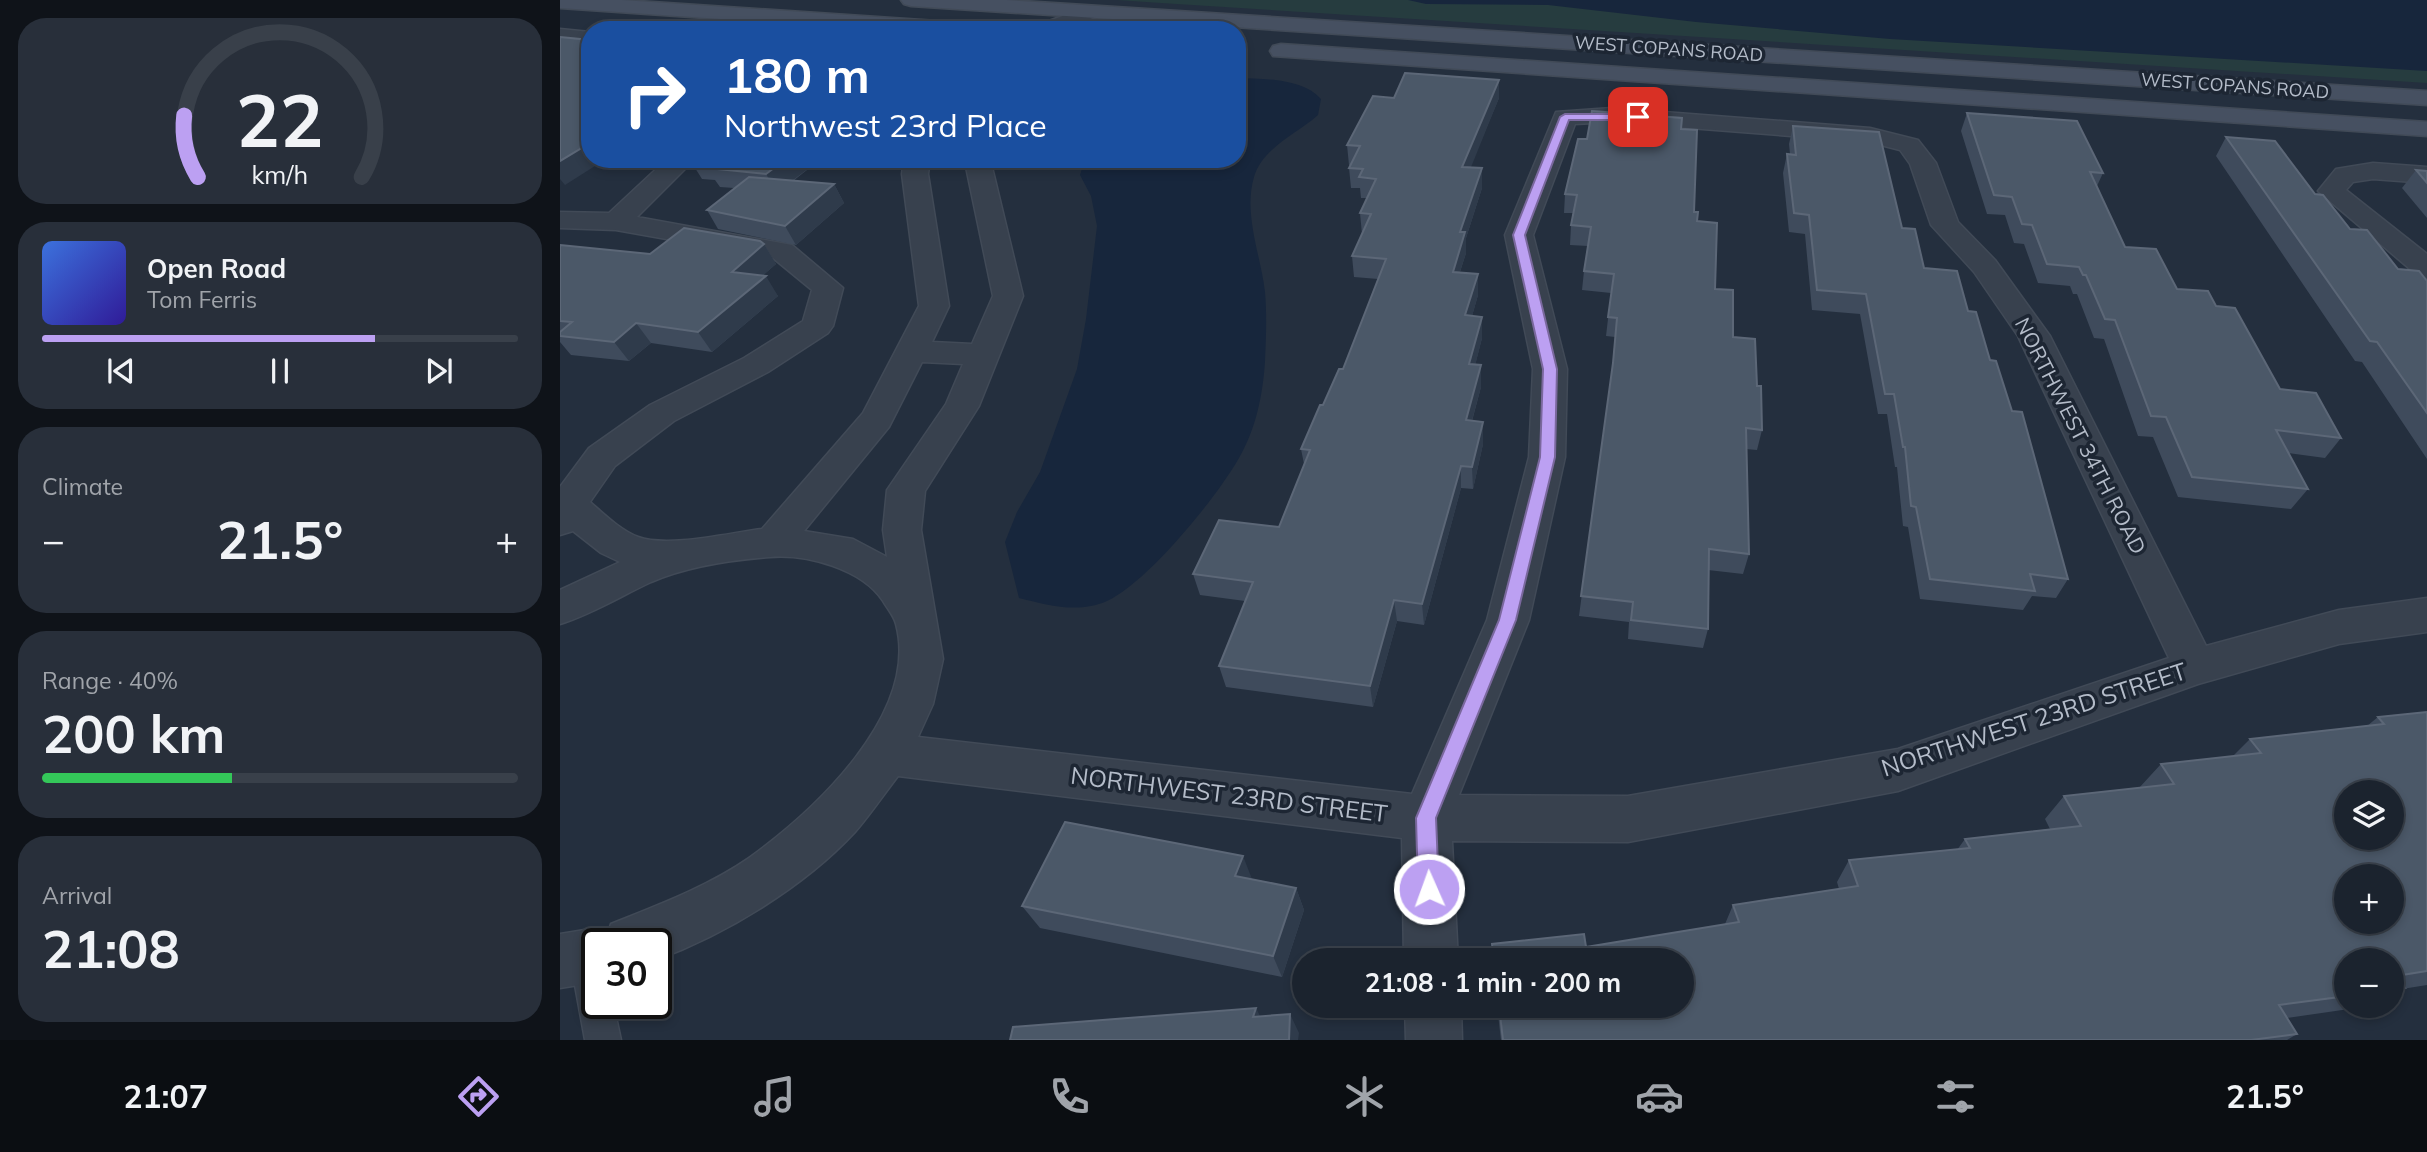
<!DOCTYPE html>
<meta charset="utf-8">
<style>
:root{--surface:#1b232e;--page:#282f3a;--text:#f1f3f6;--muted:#a0a4aa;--line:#39404a;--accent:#bca0f2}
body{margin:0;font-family:Mulish,sans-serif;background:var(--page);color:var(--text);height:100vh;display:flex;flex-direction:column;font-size:26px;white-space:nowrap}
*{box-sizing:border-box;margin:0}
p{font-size:23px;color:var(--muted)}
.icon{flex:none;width:38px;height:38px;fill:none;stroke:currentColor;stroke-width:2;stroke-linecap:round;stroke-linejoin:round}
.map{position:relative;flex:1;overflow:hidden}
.side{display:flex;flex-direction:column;gap:18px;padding:18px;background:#0f1319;width:560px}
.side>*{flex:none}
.guide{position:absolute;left:21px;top:21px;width:665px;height:147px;border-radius:28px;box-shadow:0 4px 10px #0003,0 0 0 2px var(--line);background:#1a4fa0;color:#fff;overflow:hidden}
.fabs{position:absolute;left:1774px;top:780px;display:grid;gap:14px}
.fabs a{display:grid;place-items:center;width:70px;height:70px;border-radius:50%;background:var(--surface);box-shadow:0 4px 10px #0003,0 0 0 2px var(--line);font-size:35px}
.speed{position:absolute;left:21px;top:928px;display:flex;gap:14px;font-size:35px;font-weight:700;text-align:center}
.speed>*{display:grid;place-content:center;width:91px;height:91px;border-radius:50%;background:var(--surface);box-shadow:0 4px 10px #0003,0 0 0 2px var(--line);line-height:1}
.speed .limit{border:4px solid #111;border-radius:10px;background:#fff;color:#111}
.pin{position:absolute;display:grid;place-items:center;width:60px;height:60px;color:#fff;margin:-30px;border-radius:14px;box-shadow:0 4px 10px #0006}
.me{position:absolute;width:77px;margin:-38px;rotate:358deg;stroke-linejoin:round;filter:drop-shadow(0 0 5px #0008)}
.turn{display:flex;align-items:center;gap:24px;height:147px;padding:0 28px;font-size:32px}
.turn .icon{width:91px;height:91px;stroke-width:2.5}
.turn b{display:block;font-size:49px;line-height:60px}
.big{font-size:52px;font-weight:700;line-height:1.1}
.side .tile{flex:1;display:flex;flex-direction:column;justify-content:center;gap:10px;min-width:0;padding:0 24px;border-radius:28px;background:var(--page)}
.side .dial{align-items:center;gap:0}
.dial svg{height:182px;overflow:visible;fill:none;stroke:var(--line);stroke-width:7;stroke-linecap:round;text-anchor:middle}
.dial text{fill:var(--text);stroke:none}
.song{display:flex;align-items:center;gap:21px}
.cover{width:84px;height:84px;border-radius:10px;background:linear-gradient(135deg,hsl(220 70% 55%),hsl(250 70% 35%))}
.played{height:7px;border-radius:4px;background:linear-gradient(90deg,var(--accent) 70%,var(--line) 70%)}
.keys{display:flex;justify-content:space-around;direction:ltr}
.heat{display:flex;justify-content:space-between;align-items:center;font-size:38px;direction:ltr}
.charge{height:10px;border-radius:5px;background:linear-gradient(90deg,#34c759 40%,var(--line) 0)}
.trip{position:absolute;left:732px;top:948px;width:402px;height:70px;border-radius:35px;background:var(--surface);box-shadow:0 4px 10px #0003,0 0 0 2px var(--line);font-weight:700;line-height:70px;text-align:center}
.dock{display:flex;height:112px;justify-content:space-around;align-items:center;background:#0b0e12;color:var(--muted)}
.dock .icon{width:49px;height:49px}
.dock .active{color:var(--accent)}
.dock b{font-size:32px;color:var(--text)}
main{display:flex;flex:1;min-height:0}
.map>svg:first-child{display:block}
.green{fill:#263c3f}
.water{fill:#17263c}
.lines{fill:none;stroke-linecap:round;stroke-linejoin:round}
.service-casing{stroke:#414a57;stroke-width:3}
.minor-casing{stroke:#414a57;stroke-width:3}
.secondary-casing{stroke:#414a57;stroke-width:3}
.service{fill:#38414e;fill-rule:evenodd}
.minor{fill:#38414e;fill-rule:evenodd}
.secondary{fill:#465061;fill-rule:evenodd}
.wall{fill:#3f4b5c}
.shaded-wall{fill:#2f3b4b}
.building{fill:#4b5868;stroke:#5c6777;stroke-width:2;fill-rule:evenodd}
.route{fill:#bca0f2;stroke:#7a689d;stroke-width:2}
.labels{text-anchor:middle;stroke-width:7;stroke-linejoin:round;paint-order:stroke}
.far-street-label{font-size:18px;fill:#b4bcc9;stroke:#1d2633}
.street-label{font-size:21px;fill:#b4bcc9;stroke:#1d2633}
.near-street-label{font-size:24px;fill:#b4bcc9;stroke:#1d2633}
</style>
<main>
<section class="side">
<div class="tile dial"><svg viewBox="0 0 100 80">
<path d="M14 69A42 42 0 1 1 86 69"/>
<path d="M14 69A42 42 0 0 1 8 42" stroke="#bca0f2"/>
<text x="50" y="56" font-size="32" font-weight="700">22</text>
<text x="50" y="72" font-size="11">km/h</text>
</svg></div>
<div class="tile">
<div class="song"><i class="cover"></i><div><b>Open Road</b><p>Tom Ferris</p></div></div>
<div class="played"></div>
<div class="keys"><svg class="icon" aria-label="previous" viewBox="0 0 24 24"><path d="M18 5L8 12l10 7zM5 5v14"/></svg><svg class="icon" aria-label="pause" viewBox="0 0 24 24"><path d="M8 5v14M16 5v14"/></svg><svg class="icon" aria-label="next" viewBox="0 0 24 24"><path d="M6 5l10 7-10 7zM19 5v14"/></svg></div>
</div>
<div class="tile"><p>Climate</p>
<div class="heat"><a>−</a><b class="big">21.5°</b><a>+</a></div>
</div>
<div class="tile"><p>Range · 40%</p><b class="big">200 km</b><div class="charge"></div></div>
<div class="tile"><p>Arrival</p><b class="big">21:08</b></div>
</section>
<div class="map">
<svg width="1867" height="1040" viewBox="0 0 1867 1040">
<rect width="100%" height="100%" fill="#242f3e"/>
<path class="green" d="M557,0H1867V83L601,3Z"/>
<g class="water">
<path d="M848,0H1867V71L1330,39L1136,22L988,5L866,4Z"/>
<path d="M677,78C704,79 743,78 761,99L758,115C737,134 703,147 694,177C683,214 701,256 705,292C707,315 706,339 705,361C703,394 696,429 679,458C657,497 587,583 547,601C518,614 487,605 459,598L445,542L457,512L480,472L517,369L526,319L537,226L531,196L520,175L525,159H677Z"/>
</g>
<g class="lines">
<g class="service-casing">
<path id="service" d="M27,941L37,945V1003H53L61,1040H25L10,958L15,946Z"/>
</g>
<g class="minor-casing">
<g id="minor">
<path d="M530,6L537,8L540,12L537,16L505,30H476L478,25Z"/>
<path d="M0,29L30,32V45L0,41Z"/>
<path d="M1052,108L1310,128L1358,140L1376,163L1398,222L1435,260L1490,336L1646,646L1779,610L1867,598V632L1779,644L1638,684L1338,791L1068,842L892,841L898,961H844L842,838L338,776C324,794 310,815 295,832C244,887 166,934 96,960V943H37V982L0,988V934L37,928L48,933L51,924C98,905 147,887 189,858C254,811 360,714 336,624C334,616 327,608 323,601C302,569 247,554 210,557C170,560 128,566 91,582C61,596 32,614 0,624V590L60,562L41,553L13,531L0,535V487L29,448L90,405L184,358L243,321L252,290L213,258L56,230L0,228V212L49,213L107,159H135L77,217L232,245L283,288L273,326L268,333L208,372L114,421L55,466L30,502C44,514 60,530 78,537C108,548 169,533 202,529L303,413L359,306L342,174L344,159H370L368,174L389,306L372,342L412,344L433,296L406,167L408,159H434L432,167L463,296L419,406L365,491L361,530L383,659L373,704L358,737L852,794L927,620L969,457L973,369L945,235L996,112ZM1052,122L1309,142L1340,150L1350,164L1371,225L1414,272L1458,336L1609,658L1338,749L1068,796L899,795L969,620L1005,457L1007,369L973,235L1015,124ZM362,362L403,364L386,404L327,490L323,530L327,557L293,539L244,531L329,427Z"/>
<path d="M1813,163L1867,167V183L1813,179L1793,182L1786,190L1867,254V278L1857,275L1758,191L1776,169Z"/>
<path d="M845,1006H901L902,1040H846Z"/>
</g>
</g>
<g class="secondary-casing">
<g id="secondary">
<path d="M0,0H62L392,22L399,24L403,28L323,30L0,8Z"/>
<path d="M341,0H446L1867,91V105L351,6L344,4Z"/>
<path d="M721,44L1867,122V136L713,56L710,51L713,46Z"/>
</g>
</g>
<use href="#service" class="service"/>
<use href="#minor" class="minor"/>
<use href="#secondary" class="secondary"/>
</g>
<g class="wall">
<path d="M834,98H939L910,167L922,168V188L906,238V253L900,272L918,295L912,316L922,338L915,365H921V387L912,421L923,444L913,489L901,488L864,625L837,621L813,707L666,687L659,666L685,601L640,595L633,574L719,527L744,464L741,449L763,405L783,369L818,279L794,277L792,256L802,234L800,213L807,198H801L800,188H791L789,168L791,165H789L787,145Z"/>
<path d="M1407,113L1543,173L1537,186L1565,247L1617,289L1656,306L1720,389L1781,438L1765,458L1728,453L1748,489L1731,509L1618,497L1593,437L1578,436L1544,339L1534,338L1517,294H1513L1510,286L1478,283L1464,244L1454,243L1445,215L1427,214L1401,131Z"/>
<path d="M1233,126L1342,228L1364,268L1408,311L1452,411L1508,579L1496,598L1472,596L1463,610L1360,599L1348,527L1343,526L1337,467H1335L1327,414H1318L1300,314L1252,310L1245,234L1229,232L1223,173L1227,154H1230L1229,144Z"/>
<path d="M1121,129L1134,212L1155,289L1173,337L1197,386L1202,430L1197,450L1186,449L1189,554L1183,574L1148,570V629L1143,648L1068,639L1069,622L1019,616L1052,368L1055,337L1046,336L1051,293L1022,290L1024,271L1028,246L1010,245L1011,225L1013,213H1004L1005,194L1027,139Z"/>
<path d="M1666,137L1755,194L1790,229L1838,269L1867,281V459L1802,362L1795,361L1656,156Z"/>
<path d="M132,159H261L233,181L274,184L284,203L236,245L158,229L147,210L174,188L160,187L155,180L142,179L130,160Z"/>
<path d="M1856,170L1867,171V218L1842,188Z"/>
<path d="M204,244L216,264L202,276L218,296L152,352L91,343L69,361L11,355L0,342V245L90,254Z"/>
<path d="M1867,712V985L1842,989L1832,994V961H1787V1006H1810L1727,1018L1737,1034L1727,1040H941L937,1006H1122V961H932V944L1026,947L1165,924L1173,905L1279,889L1277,882L1289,860L1397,850L1405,839L1490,829L1485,819L1504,796L1579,788L1601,764L1672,757L1690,739L1807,726L1818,717Z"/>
<path d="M692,879L736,888L744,910L722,977L480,928L462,906Z"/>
</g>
<g class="shaded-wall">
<path d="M939,80V98L903,187L902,167Z"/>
<path d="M30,143V159H46L5,185L0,179V161Z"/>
<path d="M226,159H261L217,192L206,174Z"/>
<path d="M922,168V188L906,238V253L893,293V272L900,232Z"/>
<path d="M274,184L284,203L236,245L225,226Z"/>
<path d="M204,244L216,264L185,291L172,272Z"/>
<path d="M918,274V295L906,337L905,315Z"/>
<path d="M206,276L218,296L152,352L138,332Z"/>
<path d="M922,317V338L910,386L909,364Z"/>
<path d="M76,323L91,343L69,361L54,342Z"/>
<path d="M921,365V387L906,442V420Z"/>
<path d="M923,422V444L913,489L912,467Z"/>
<path d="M901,466V488L864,625L862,604Z"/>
<path d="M834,600L837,621L813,707L810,686Z"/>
<path d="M683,856L692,879L675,876Z"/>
<path d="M736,888L744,910L722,977L713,956Z"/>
<path d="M696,1008L706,1028L693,1017Z"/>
<path d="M730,1014L739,1033L738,1040H729Z"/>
</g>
<g class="building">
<path d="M0,37L30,40V143L0,161Z"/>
<path d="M845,73L939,80L902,167L922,168L900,232H905L893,272L918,274L905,315L922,317L909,364L921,365L906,420L923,422L912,467L901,466L862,604L834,600L810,686L659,666L693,582L633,574L659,520L719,527L750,450L741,449L760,405H763L779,369H783L826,259L792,256L811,214L800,213L816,179L799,177L803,169L789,168L800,146L787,145L813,96L834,98Z"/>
<path d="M1032,111L1122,118L1121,129L1137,130L1134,212H1138L1137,221L1157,223L1155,289L1173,290V337L1195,339L1197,386H1201L1202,430L1186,428L1189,554L1149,549L1148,629L1071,620L1073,602L1021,596L1053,363L1057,318L1048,317L1054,274L1024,271L1031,227L1011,225L1017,195L1005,194L1018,139H1027Z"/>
<path d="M1407,113L1517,121L1543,173L1530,172L1565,247L1596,249L1617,289L1648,291L1656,306L1675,308L1720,389L1756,393L1781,438L1716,430L1748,489L1632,477L1606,417L1591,416L1555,320L1545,319L1526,275H1523L1519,267L1487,264L1472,225L1462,224L1452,197L1434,195Z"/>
<path d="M1233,126L1319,132L1342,228L1355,229L1364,268L1397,271L1408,311L1416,312L1430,360L1436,361L1452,411L1462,412L1508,579L1470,574L1475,591L1370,579L1356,507L1351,506L1345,447H1343L1334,394H1325L1306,294L1257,290L1249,215L1234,213L1227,154L1236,155Z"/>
<path d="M1666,137L1715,141L1755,194L1763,195L1790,229L1807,230L1838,269L1859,271L1867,281V413L1817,342L1810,341Z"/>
<path d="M132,159H226L206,174L148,168L157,163L130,160Z"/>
<path d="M1856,170L1867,171V183Z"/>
<path d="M189,177L274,184L225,226L147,210Z"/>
<path d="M124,228L200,241L204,244L172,272L206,276L138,332L76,323L54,342L0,336V332L12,322L0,321V245L90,254Z"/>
<path d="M1867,712V971L1836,976L1845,988L1832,989V961H1787V996L1719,1005L1737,1034L1691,1040H943L939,1006H1122V961H934L932,944L1024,934L1026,947L1179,922L1173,905L1298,886L1289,860L1410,848L1405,839L1521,826L1504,796L1614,784L1601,764L1701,753L1690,739L1824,724L1818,717ZM1787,793H1832V838H1787ZM1787,877H1832V922H1787Z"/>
<path d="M505,822L683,856L675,876L736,888L713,956L462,906Z"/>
<path d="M696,1008L693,1017L730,1014L729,1040H450L453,1027Z"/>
</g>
<path class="route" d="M1005,114H1078L1083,117L1078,120H1009L965,235L997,369L995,457L956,620L876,818L879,889L876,897L869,900L861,897L858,889L856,818L939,620L980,457L983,369L953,235L1000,117Z"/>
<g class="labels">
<g class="far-street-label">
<text transform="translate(1109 49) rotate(4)" y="6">WEST COPANS ROAD</text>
<text transform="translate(1675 86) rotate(4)" y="6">WEST COPANS ROAD</text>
</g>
<g class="street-label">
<text transform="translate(1520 436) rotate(63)" y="7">NORTHWEST 34TH ROAD</text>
</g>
<g class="near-street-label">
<text transform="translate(1474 720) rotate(-18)" y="8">NORTHWEST 23RD STREET</text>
<text transform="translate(669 795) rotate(7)" y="8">NORTHWEST 23RD STREET</text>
</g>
</g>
</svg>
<div class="fabs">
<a><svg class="icon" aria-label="layers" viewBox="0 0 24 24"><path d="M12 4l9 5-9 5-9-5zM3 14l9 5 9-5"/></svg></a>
<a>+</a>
<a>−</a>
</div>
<div class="speed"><div class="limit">30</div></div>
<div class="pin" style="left:1078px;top:117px;background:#d93025"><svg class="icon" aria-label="arrive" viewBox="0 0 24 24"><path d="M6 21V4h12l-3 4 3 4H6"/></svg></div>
<svg class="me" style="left:869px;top:889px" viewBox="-20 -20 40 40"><circle r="17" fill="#bca0f2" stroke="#fff" stroke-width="3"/><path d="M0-11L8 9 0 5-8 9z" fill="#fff"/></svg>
<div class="trip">21:08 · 1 min · 200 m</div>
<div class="guide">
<div class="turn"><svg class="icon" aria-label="right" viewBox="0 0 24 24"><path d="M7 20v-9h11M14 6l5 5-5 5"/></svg><div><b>180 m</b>Northwest 23rd Place</div></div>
</div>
</div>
</main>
<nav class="dock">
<b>21:07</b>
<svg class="icon active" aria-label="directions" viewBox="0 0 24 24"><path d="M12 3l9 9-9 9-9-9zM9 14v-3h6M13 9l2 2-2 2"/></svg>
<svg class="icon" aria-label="music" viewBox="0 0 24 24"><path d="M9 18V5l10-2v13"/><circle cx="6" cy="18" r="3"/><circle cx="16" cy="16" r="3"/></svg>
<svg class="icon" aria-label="phone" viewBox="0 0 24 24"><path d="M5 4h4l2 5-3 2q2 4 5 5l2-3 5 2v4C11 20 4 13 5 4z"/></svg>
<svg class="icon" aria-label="climate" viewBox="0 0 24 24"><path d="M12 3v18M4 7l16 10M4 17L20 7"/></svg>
<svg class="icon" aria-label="car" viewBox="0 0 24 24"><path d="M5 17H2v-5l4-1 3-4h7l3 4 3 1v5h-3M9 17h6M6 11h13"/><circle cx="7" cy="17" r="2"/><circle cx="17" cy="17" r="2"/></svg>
<svg class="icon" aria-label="filters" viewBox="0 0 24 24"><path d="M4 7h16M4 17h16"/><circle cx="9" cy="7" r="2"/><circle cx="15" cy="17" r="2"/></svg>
<b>21.5°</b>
</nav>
